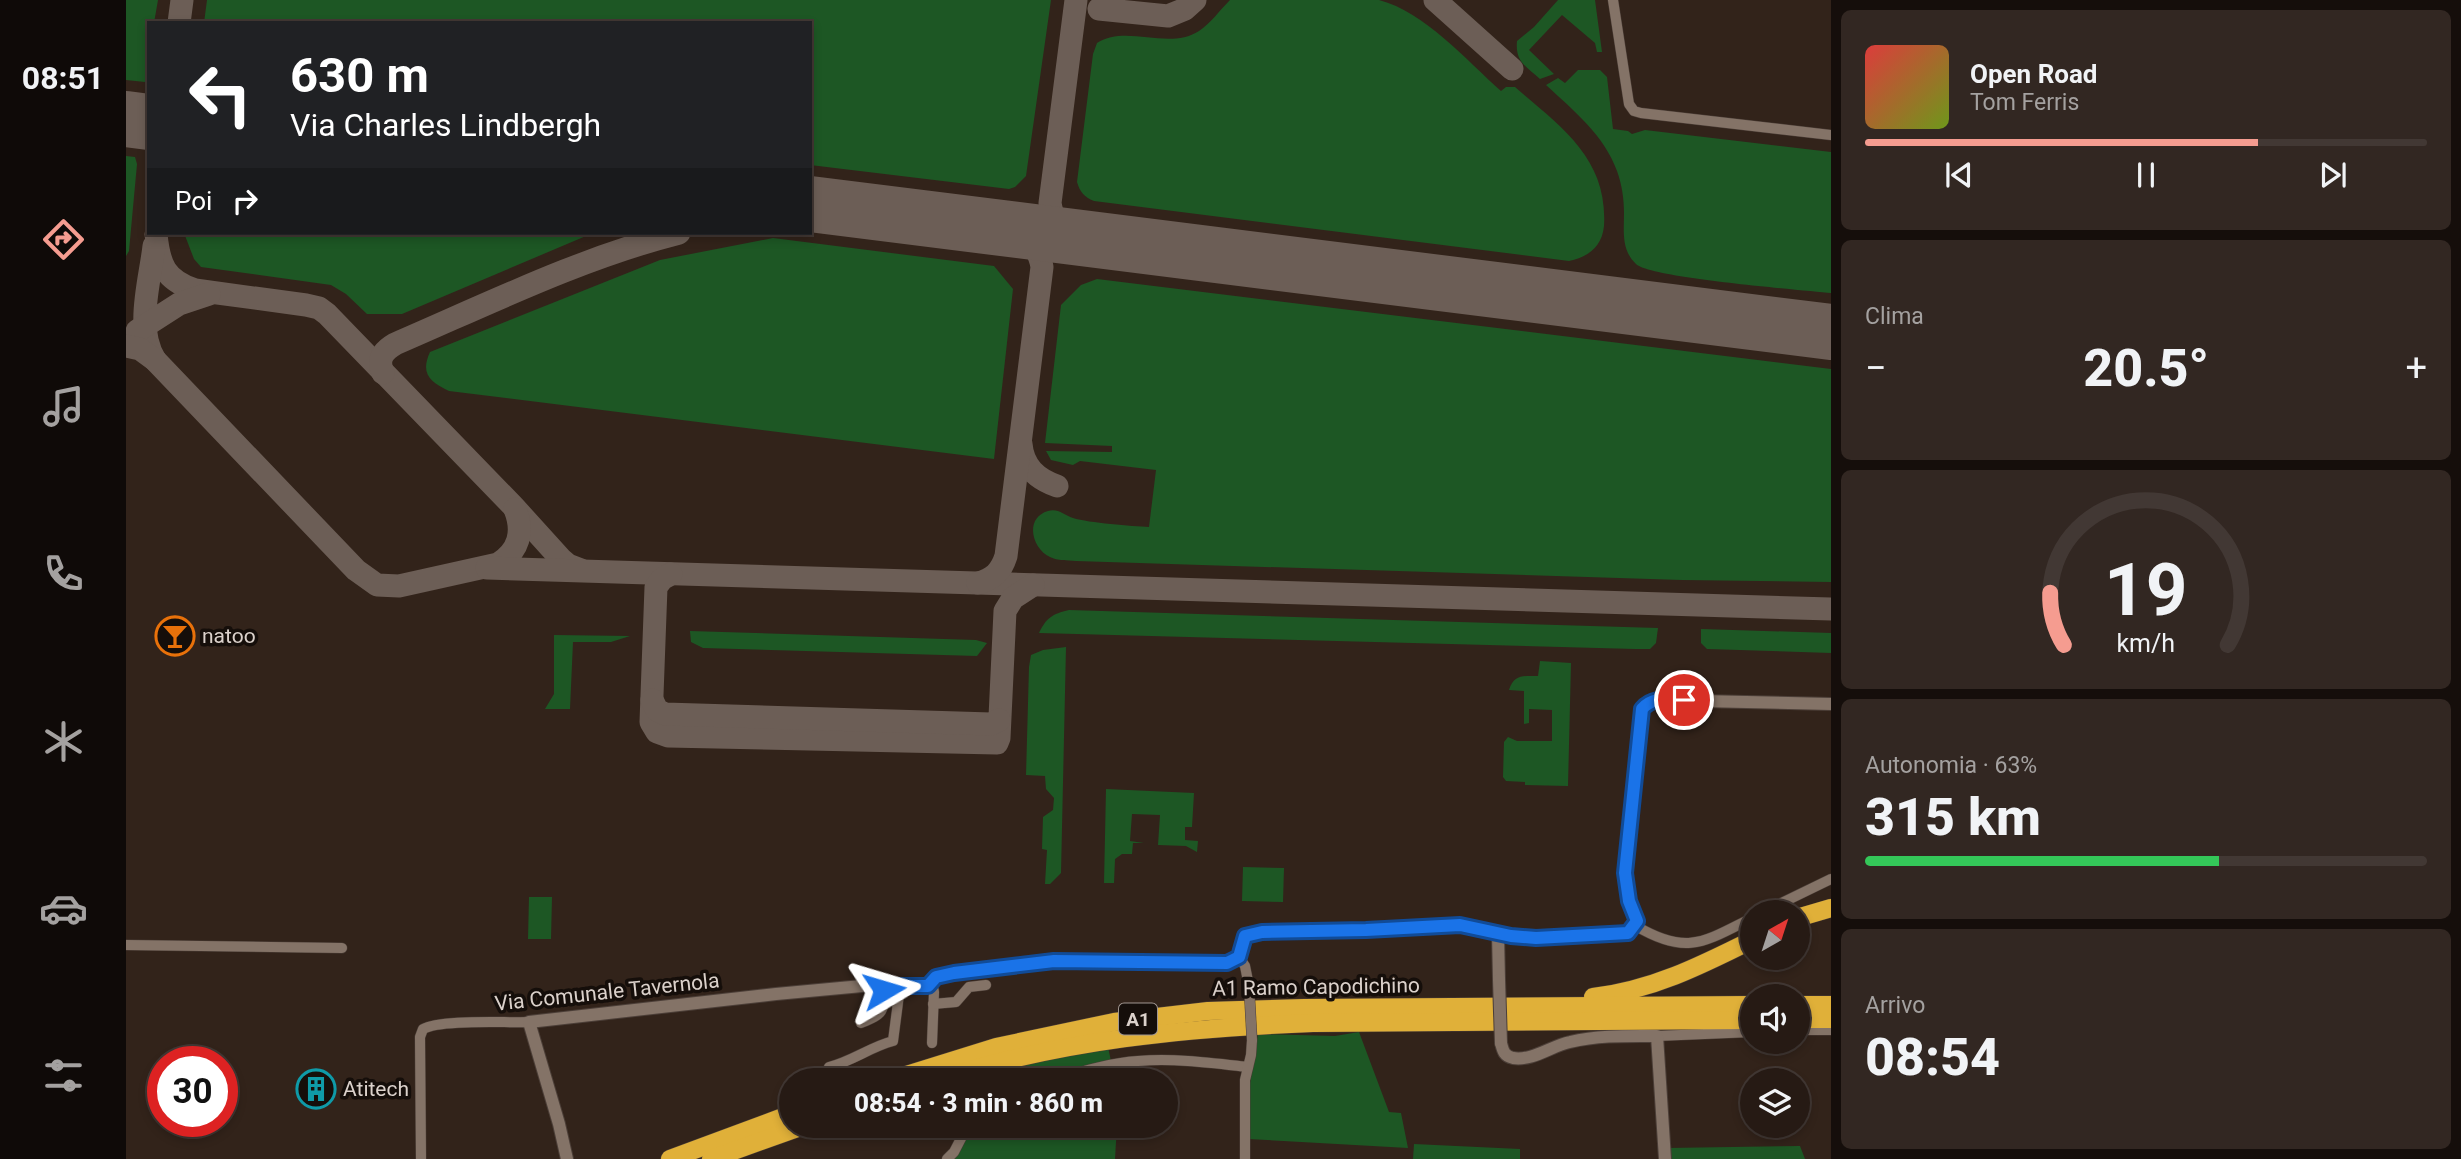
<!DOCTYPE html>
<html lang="it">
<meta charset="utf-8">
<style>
:root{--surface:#261a14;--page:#322722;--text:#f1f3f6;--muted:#a4a1a0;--line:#423834;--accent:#f59c90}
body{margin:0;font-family:Roboto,sans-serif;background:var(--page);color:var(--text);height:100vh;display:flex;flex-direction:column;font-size:26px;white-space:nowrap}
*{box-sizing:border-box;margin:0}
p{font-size:23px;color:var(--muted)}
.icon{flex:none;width:38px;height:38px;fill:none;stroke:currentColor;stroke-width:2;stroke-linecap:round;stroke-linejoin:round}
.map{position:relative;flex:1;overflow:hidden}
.drawer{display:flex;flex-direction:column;gap:10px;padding:10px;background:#150e0b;width:630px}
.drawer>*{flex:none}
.hud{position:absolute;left:21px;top:21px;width:665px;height:214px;border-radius:0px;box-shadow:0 4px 10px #0003,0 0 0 2px var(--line);background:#202124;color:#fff;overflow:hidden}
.needle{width:46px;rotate:39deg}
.tools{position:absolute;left:1614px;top:900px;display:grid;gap:14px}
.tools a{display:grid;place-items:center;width:70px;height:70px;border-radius:50%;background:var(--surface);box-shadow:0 4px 10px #0003,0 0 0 2px var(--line);font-size:35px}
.speed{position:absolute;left:21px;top:1046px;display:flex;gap:14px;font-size:35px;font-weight:700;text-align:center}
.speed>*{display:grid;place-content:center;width:91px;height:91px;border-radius:50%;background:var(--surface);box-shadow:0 4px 10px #0003,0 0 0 2px var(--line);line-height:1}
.speed .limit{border:10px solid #d22;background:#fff;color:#111}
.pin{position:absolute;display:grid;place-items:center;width:60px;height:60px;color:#fff;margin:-30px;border:4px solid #fff;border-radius:50%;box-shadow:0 2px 7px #0007}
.me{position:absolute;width:77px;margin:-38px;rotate:83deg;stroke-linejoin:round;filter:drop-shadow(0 0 5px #0008)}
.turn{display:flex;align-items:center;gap:24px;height:147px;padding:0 28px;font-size:32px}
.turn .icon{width:91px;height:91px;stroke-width:2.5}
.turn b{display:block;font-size:49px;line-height:60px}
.then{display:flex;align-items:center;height:66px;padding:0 28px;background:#0003;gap:14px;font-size:26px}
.big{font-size:52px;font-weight:800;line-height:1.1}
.drawer .tile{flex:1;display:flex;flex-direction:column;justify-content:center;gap:10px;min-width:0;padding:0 24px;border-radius:10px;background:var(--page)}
.drawer .dial{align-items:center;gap:0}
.dial svg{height:182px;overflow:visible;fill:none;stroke:var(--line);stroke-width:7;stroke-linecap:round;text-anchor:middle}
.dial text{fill:var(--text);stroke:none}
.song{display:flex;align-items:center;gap:21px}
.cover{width:84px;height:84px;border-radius:10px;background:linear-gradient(135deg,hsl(0 70% 55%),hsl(80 70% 35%))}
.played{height:7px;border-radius:4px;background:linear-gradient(90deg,var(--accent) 70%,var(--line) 70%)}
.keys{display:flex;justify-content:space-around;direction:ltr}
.heat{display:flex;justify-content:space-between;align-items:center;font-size:38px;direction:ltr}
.charge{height:10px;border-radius:5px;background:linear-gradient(90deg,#34c759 63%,var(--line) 0)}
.trip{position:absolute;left:653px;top:1068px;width:399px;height:70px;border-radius:35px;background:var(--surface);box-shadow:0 4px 10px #0003,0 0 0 2px var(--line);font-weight:800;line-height:70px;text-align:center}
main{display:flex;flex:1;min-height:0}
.dock{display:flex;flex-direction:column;width:126px;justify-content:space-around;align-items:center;background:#0f0a08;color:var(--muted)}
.dock .icon{width:49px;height:49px}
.dock .selected{color:var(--accent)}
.dock b{font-size:32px;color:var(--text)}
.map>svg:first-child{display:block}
.green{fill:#1d5724}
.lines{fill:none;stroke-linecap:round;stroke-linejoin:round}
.taxiway{stroke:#6c5e56;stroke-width:23}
.runway{stroke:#6c5e56;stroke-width:56}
.minor-casing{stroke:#4c3f38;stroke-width:11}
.tertiary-casing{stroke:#4c3f38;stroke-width:14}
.motorway-casing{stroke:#4c3f38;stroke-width:19}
.minor{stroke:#847367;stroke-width:10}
.tertiary{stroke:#847367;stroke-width:12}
.motorway{stroke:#e0b039;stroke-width:18}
.minor-bridge-casing{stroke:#4c3f38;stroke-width:11;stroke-linecap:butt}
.tertiary-bridge-casing{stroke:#4c3f38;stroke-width:14;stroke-linecap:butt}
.minor-bridge{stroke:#847367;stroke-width:10}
.tertiary-bridge{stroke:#847367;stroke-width:12}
.route-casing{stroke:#114b97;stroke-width:18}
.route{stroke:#1a73e8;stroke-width:12}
.labels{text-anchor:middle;stroke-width:7;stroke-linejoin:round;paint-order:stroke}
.shield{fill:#150e0a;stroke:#a09691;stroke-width:2}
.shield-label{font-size:19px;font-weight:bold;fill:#dbd1cb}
.poi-label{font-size:21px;fill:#dbd1cb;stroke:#150e0a;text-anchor:start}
.street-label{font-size:21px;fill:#dbd1cb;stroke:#150e0a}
</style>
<main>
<nav class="dock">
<b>08:51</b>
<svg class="icon selected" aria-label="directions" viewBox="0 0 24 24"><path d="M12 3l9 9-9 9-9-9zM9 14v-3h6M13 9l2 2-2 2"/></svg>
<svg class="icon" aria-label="music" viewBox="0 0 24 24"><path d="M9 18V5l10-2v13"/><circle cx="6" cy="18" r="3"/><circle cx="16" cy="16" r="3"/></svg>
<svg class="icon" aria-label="phone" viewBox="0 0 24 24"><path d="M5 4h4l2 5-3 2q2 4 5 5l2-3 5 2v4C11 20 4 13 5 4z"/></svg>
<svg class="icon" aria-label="climate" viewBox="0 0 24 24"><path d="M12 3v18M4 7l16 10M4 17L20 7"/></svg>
<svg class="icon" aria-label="car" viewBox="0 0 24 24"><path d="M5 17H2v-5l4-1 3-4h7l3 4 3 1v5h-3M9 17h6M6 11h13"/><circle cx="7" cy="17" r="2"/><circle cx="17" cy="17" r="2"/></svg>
<svg class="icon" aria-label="filters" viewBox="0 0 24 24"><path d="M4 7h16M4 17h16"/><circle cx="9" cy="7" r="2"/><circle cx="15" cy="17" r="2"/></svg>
</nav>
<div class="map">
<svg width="1705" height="1159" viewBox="0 0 1705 1159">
<rect width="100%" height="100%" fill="#32231a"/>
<g class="green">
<path d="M0,0H32L28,23H23V58L19,82L0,80Z"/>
<path d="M81,0H925L900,176L889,187L883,189L684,165V23H78Z"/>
<path d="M1104,0H1253C1299,12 1340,60 1375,91L1380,87H1389C1435,127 1482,158 1478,226C1476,247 1462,257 1443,261L968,201C958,197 954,192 951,182L967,54L971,43C1001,24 1042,51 1073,31C1084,24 1094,10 1104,0Z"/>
<path d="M1432,0H1469L1476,52H1471L1469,43L1436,15L1403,50L1428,74L1414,79C1400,66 1389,62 1391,41L1408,27Z"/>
<path d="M1452,70H1474L1481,77L1487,129L1502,131L1506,134L1519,130L1705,152V293C1676,290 1524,278 1510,264C1495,250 1498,231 1498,213C1498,199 1496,185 1491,171C1478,135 1448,111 1420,85L1432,78L1439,83Z"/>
<path d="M0,156L9,157L11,164L3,251L0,256Z"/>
<path d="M58,233H467L276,314H241L220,294L205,285L75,267L68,259Z"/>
<path d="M647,238L868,266L887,289L868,459L323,391C304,382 294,374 304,352L534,260Z"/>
<path d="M971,279L1705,369V582L1556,580L950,561C941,560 932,561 924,557C906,549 898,518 922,511C932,508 938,515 947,518C963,523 1006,526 1023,527L1030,470L954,461L947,465L925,460L920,451L986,452V446L919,443L935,305L955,285Z"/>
<path d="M943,610L1532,628L1530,643L1524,649H1509L913,633C920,618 926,614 943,610Z"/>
<path d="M1575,629L1705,633V653L1581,649L1575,643Z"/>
<path d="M564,631L850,640L861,643L851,656L577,648L565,642Z"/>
<path d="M428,635L504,636L485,642H447L444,709H419L428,694Z"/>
<path d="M940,647L935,873L924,884H919L921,850L916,849L917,817L927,810L928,798L920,789L919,776L900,775L903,667L905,655L917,650Z"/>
<path d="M1414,661L1445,663L1442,786L1399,785V782L1380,781L1377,777L1378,742L1382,737L1391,741H1426V710L1403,709V723L1398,724V691L1383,690C1388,674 1398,676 1412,676Z"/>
<path d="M980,789L1068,793L1066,827H1059V840L1072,841L1071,852L1060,846L1032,845L1034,815L1006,814L1004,841L1018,843H1007L1006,854H996L989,859L988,883H978Z"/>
<path d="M1117,867L1158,868L1157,902L1116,901Z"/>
<path d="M403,897H426L425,939H402Z"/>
<path d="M1233,1032L1263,1112L1275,1113L1282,1148L1122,1139L1124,1083L1132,1034L1209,1036Z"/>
<path d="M982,1047L989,1080H868L867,1076L877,1069Z"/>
<path d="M848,1125H991L989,1159H828Z"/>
<path d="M1288,1144L1394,1149V1159H1287Z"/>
<path d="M1674,1146L1679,1159H1543L1541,1148Z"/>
</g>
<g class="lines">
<g class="taxiway">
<path d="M950,0L924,203C927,222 935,231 953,237"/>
<path d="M1309,0L1386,69"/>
<path d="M973,9L1042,16L1059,9L1069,0"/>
<path d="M53,23L56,0"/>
<path d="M8,120L23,124"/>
<path d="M684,208L700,206"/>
<path d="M30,234C33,265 39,280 69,290L180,305L193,308L201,314L387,506L435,559L442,565L455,570"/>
<path d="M28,246C24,282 9,327 29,360"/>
<path d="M11,331L53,304L83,294"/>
<path d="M0,346L14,349L29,360L230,570L251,585L273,586L372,564C393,551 398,532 389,509"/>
<path d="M257,373C251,359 257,351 269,344C362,304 455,258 553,233"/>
<path d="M895,444C897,467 911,479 931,486"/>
<path d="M361,568L1705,609"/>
<path d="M545,574L536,579L530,587L525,722L531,732L542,736L871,743L873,738L879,611L887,598L907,585"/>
<path d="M852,583C867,579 875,572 880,556L916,267C913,248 903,239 887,229"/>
<path d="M526,700L531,710L539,714L865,724L873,720"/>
</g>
<g class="runway">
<path d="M0,119L23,122"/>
<path d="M684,204L1705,332"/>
</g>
<g class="minor-casing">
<g id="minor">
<path d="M1487,0L1503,104L1508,111L1515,113L1705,135"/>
<path d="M1637,912L1705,879"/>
<path d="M1510,926C1561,956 1578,942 1626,918"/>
<path d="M0,945L216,948"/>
<path d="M1113,957L1119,966L1123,986"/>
<path d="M806,983L808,992L806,1043"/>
<path d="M807,1004L830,1002L843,987L860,985"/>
<path d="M735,1023C759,1013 758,1012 758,986"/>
<path d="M1671,1030H1705"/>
<path d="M1531,1036L1626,1032"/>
<path d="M703,1067C727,1061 744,1047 767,1041L774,987"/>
<path d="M926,1080C954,1072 983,1063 1012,1061C1049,1058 1086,1063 1122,1067"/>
<path d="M295,1159L294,1037L297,1029C315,1019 379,1023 403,1022"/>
<path d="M821,1159L828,1152L842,1125"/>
<path d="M1119,1159V1080L1125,1055L1126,1040"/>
</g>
</g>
<g class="tertiary-casing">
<g id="tertiary">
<path d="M1372,934L1373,980"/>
<path d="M1375,1043C1377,1051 1378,1056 1387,1058C1407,1061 1425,1046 1444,1042C1473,1035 1502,1036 1531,1036L1539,1159"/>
<path d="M441,1159L433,1124L403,1022L650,994L736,986H802L810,977L828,973L928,961L1101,963L1113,957L1119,936L1136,932L1240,930L1334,925L1385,936L1410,938L1502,933L1512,921L1503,901L1499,873L1516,709L1521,703L1530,700L1705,704"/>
</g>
</g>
<g class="motorway-casing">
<g id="motorway">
<path d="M1671,918L1705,908"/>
<path d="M1467,997C1526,990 1574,966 1626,940"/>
<path d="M1671,1005H1705"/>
<path d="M1671,1019H1705"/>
<path d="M764,1080L870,1047L988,1022L1082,1011L1178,1008L1626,1005"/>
<path d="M812,1080C933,1040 1061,1028 1187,1023L1626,1020"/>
<path d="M544,1159L665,1114"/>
<path d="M585,1159L680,1125"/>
</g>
</g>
<use href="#minor" class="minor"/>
<use href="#tertiary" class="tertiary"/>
<use href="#motorway" class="motorway"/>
<g class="minor-bridge-casing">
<path id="minor-bridge" d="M1123,986L1126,1040"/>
</g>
<g class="tertiary-bridge-casing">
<path id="tertiary-bridge" d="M1373,980L1375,1043"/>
</g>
<use href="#minor-bridge" class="minor-bridge"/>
<use href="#tertiary-bridge" class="tertiary-bridge"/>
</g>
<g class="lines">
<g class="route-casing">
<path id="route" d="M758,990V986H802L810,977L828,973L928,961L1101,963L1113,957L1119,936L1136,932L1240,930L1334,925L1385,936L1410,938L1502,933L1511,921L1503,901L1499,873L1516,709C1527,696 1543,700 1558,700"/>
</g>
<use href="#route" class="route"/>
</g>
<defs>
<g id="bar-ring" transform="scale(2.0125)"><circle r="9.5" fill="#150e0a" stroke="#e8710a" stroke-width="1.5"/><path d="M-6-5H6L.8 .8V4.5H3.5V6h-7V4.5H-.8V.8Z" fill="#e8710a"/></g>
<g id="building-ring" transform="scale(2.0125)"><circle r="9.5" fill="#150e0a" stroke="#0f9aa8" stroke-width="1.5"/><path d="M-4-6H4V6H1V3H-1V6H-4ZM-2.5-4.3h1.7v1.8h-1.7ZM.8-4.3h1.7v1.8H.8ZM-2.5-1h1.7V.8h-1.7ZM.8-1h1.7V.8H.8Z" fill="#0f9aa8"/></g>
</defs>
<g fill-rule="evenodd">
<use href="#bar-ring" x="49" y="636"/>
<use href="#building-ring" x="190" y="1089"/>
</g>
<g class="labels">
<rect class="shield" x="993" y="1003.5" width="38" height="31" rx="5"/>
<g class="shield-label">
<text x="1012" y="1026">A1</text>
</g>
<g class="poi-label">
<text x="76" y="643">natoo</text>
<text x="217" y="1096">Atitech</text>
</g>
<g class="street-label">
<text transform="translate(1190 987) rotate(-1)" y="7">A1 Ramo Capodichino</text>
<text transform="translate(481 992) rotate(-6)" y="7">Via Comunale Tavernola</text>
</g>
</g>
</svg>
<div class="tools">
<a><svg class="needle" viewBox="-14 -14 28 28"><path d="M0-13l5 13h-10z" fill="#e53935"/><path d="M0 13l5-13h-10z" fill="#a4a1a0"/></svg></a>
<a><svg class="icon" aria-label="sound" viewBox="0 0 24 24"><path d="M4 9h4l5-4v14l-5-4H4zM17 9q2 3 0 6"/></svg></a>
<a><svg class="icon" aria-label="layers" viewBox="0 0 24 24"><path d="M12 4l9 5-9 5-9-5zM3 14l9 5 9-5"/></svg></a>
</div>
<div class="speed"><div class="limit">30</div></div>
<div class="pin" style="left:1558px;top:700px;background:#d93025"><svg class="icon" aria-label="arrive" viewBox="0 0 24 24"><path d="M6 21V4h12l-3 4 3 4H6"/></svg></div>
<svg class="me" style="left:758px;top:990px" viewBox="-20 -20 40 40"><path d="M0-17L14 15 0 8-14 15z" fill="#1a73e8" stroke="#fff" stroke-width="4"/></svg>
<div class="trip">08:54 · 3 min · 860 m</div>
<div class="hud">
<div class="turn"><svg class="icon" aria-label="left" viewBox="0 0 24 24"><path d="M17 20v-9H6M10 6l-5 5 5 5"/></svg><div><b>630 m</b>Via Charles Lindbergh</div></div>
<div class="then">Poi<svg class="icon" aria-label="right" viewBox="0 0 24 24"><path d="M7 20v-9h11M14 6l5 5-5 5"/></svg></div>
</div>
</div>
<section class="drawer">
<div class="tile">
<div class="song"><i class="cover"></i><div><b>Open Road</b><p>Tom Ferris</p></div></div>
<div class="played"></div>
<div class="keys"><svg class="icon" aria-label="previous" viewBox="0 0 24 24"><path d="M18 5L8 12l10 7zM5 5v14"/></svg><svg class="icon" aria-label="pause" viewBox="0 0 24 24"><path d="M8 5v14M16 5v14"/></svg><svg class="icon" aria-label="next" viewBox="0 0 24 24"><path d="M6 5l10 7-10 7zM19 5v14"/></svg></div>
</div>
<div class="tile"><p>Clima</p>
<div class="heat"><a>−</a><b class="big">20.5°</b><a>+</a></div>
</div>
<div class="tile dial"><svg viewBox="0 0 100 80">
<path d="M14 69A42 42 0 1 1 86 69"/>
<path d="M14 69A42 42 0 0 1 8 46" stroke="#f59c90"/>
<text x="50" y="56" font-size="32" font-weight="700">19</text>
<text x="50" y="72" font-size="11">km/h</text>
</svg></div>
<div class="tile"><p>Autonomia · 63%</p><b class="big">315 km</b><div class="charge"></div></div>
<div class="tile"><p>Arrivo</p><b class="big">08:54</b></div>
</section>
</main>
